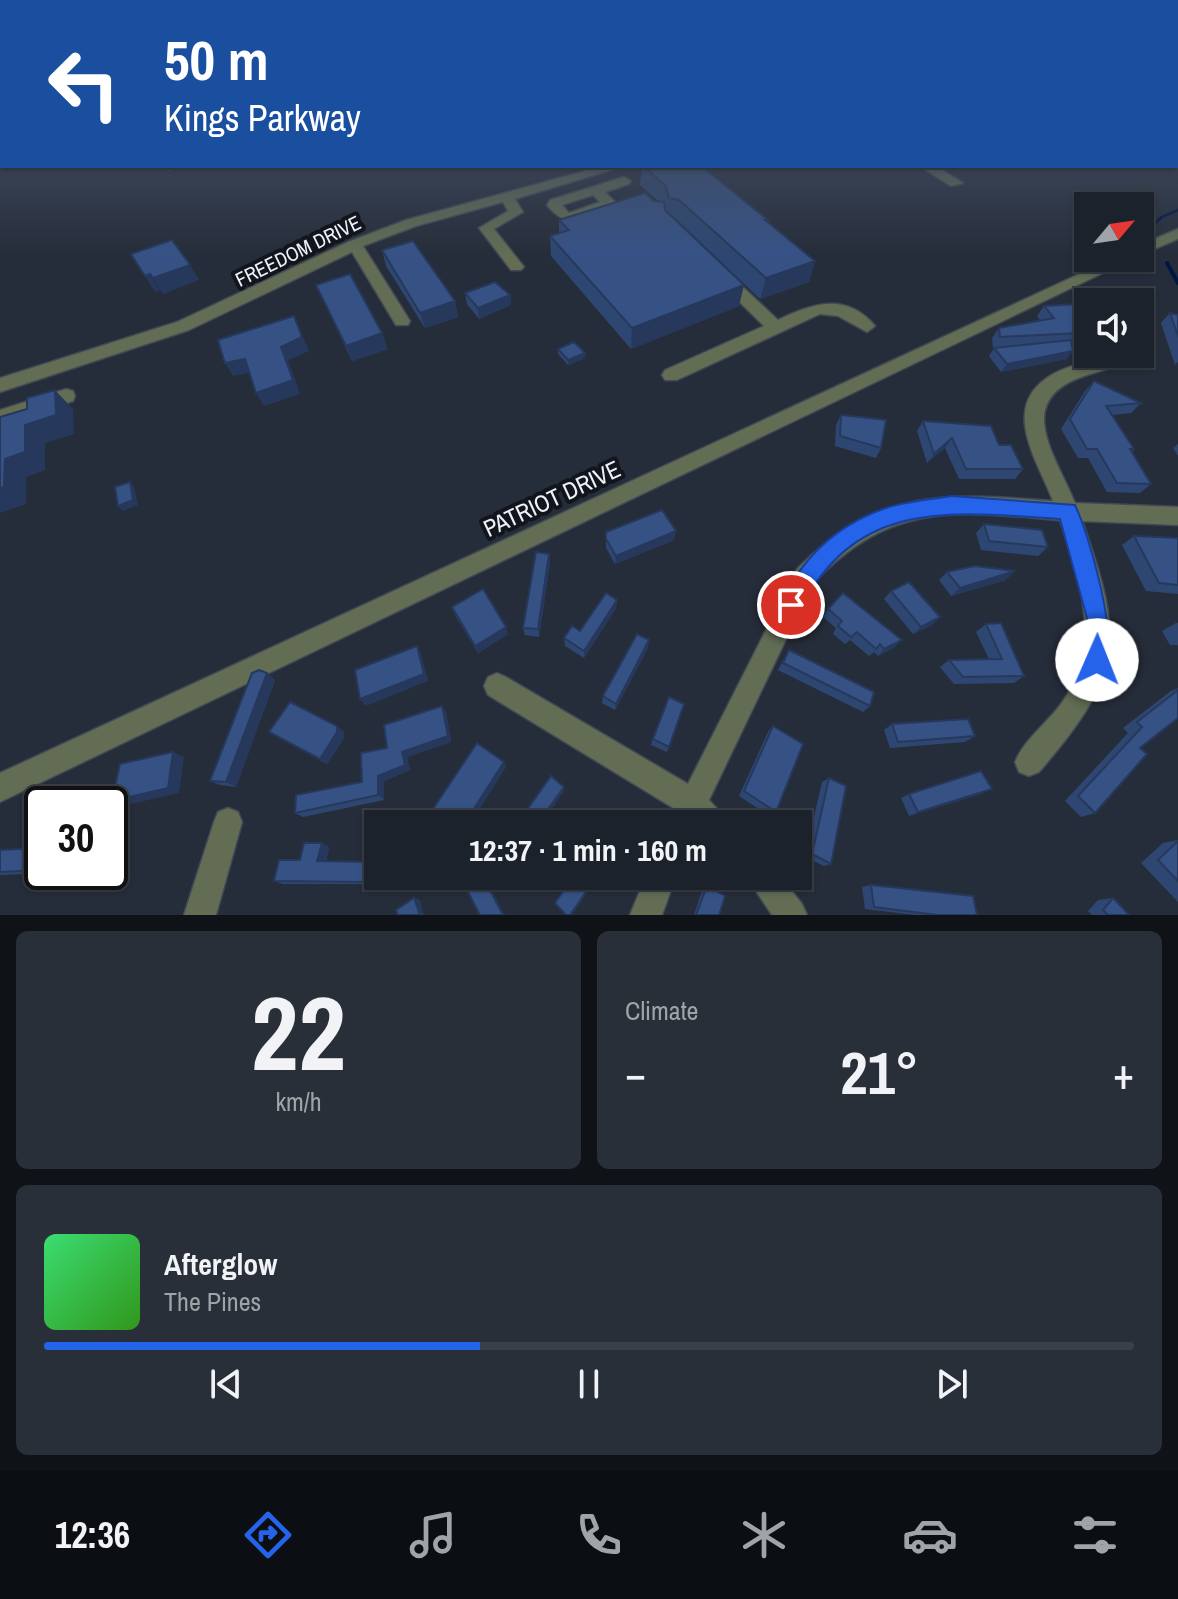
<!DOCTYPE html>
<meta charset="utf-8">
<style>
:root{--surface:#1c222c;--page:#292f38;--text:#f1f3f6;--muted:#a0a4a9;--line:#3a3f48;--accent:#2563eb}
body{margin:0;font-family:"Archivo Narrow",sans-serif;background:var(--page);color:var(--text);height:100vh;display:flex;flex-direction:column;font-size:30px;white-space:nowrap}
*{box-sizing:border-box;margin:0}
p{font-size:26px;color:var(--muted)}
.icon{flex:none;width:44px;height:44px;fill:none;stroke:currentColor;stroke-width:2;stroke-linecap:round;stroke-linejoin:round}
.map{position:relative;height:915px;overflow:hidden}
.drawer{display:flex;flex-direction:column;gap:16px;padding:16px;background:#0f1318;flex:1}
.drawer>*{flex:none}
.banner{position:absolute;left:0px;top:0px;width:1178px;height:168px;box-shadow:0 2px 6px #0004,0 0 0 2px var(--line);background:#1a4fa0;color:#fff;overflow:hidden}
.needle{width:52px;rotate:61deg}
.controls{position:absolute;left:1074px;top:192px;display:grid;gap:16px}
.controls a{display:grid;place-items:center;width:80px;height:80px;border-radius:0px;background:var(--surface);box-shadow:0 2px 6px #0004,0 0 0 2px var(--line);font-size:40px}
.speed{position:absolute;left:24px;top:786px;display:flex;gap:16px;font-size:40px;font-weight:700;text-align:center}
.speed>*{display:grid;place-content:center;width:104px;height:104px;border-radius:50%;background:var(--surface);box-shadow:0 2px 6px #0004,0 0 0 2px var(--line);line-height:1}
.speed .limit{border:4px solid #111;border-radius:12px;background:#fff;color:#111}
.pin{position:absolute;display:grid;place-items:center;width:68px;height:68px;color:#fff;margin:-34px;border:4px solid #fff;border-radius:50%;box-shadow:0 2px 8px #0007}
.me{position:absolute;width:88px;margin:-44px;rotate:1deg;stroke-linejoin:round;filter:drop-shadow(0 0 6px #0008)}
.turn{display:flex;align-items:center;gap:28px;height:168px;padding:0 32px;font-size:36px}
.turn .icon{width:104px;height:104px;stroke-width:2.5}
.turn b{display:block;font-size:56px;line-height:68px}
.big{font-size:60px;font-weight:700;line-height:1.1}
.drawer .card{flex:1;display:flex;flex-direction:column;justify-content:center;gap:12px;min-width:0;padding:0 28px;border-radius:12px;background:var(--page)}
.drawer .dial{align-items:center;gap:0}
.dial b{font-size:104px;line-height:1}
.song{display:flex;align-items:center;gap:24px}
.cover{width:96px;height:96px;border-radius:12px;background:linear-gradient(135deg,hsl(140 70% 55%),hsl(110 70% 35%))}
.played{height:8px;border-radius:4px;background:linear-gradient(90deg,var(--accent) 40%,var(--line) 40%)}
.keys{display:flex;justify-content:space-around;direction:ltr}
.heat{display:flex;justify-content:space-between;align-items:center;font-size:44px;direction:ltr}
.drawer .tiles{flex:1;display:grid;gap:16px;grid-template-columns:1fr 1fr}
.card:last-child{grid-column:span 2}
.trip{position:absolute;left:364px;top:810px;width:448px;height:80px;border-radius:0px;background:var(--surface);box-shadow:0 2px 6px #0004,0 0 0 2px var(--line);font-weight:700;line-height:80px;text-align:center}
.menu{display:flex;height:128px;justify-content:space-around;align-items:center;background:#0b0e12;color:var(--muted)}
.menu .icon{width:56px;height:56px}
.menu .on{color:var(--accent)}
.menu b{font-size:36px;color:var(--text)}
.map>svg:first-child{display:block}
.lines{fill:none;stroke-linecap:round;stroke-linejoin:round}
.stream-far1{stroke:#021644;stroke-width:3}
.stream{stroke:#021644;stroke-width:4}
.minor-casing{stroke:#424955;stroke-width:3}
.minor{fill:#626d54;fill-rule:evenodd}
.wall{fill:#2e4772}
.shaded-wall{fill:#26395d}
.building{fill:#365285;stroke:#26395d;stroke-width:2}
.route{fill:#2563eb;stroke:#184099;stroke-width:2}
.labels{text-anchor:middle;stroke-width:8;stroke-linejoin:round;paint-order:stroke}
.far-street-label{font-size:20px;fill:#edf2fa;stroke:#12151b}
.street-label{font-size:24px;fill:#edf2fa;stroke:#12151b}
</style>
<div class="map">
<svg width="1178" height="915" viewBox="0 0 1178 915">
<rect width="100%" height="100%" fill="#262d3a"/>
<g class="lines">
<path class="stream-far1" d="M1140,236L1162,217L1178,210"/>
<path class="stream" d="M1167,263L1178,283"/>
<g class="minor-casing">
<g id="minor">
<path d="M162,166H176L170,170Z"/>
<path d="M603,166H624L515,199L523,212L494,229L524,267L521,270H511L479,228L508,211L503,202L416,226L363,246L410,321L408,325H396L352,252L189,330L0,392V378L177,322L348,242L406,220Z"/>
<path d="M920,166H935L963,183L951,186Z"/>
<path d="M624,177L631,181L629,184L605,192L615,202L611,208C584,217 567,231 547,205L550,200ZM593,195L600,202L569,213L562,205Z"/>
<path d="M1178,229V239L1140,255V245Z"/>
<path d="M1114,258H1134L0,802V773Z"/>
<path d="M724,273L730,275L778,320C812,304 845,291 875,326L867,332L838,316L820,314L677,380H665L662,375L665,370L764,326L718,281L716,278Z"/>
<path d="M1109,354H1132C1122,367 1102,370 1087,375C1011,399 1055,454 1075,503L1178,507V525L1082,521C1125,641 1123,675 1039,772L1029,776L1019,772L1015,762C1024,740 1047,723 1061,704C1103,646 1081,581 1060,520C953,511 892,501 813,583L709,800L722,814L726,824H669L675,809L488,695L484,686L488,677L497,673L506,677L688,784L797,569C878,488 945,493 1053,501C1037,459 997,404 1055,373C1072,364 1092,362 1109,354Z"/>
<path d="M66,389L73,391L75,396L73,401L0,424V410Z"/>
<path d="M228,808L238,812L242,822L216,915H184L214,822L218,812Z"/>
<path d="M646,876H676L662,915H630Z"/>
<path d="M746,876H780L802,904L807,915H772Z"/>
</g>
</g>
<use href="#minor" class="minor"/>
</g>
<g class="wall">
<path d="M642,166H701L815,261L809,282L760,299L677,220H675L739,306L631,349L551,256L550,236L559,233V220L654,201H658L640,185Z"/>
<path d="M382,250L455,301L458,317L425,328L386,266Z"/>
<path d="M316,285L388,349L352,361Z"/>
<path d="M465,293L510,295L511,305L479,319L467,304Z"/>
<path d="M1044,306L1088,314V342H1072L1067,359L1001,372L989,356L994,348L1005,347L993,348L992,338L999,328L1040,320L1037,316Z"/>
<path d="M1170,313L1178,315V362L1175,365L1161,323Z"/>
<path d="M558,349L585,353V358L568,365L558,354Z"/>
<path d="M1094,381L1141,403L1131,413L1112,415L1134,449L1132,452L1151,484L1140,493L1107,492L1088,458H1078L1061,429L1085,391Z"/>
<path d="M841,415L881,448L876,458L835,446L836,425Z"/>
<path d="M923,421L999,445L1023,469L1015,479H959L945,448L927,463L917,431Z"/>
<path d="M1178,444V456L1173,448Z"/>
<path d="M984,524L1048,547L1038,556L981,550L976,533Z"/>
<path d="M606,532L674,540L615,564L606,548Z"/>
<path d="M1134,536L1178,538V594L1146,591L1122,545Z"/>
<path d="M549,554L550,563L539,637L525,635L523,628Z"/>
<path d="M947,572L1006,580L951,596L939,580Z"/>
<path d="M891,591L940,617L932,625L913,634L884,599Z"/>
<path d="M617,600L616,608L584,658L565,646L564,638L580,631Z"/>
<path d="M452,607L508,634L478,653L455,615Z"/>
<path d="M828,609L895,647L878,656L874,652L869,656L850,640L845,644L833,634L836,628L823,617Z"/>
<path d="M1176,623H1178V645H1170L1162,631Z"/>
<path d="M986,624L1024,676L1014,683L954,684L940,667L949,660L989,659L976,632Z"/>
<path d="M648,648L615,710L602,703L603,696Z"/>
<path d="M789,650L870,706L863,712L778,670Z"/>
<path d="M267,673L275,680L236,787L220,785L210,781Z"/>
<path d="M1178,688V718L1140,748L1095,813L1081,817L1065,801L1128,733L1123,728L1171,691Z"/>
<path d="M684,704L667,752L651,745L653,739Z"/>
<path d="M446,712L451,742L407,757L410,770L384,781V800L303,817L295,813L362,782L387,748Z"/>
<path d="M892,724L975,736L965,742L890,748L884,730Z"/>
<path d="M773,726L776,812L770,816L739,796L768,732Z"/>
<path d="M269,732H344V738L327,764L278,737Z"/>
<path d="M829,778L831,864L824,866L805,857L822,782Z"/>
<path d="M909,794H981L909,816L901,798Z"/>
<path d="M1178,840V902L1141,863L1163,843Z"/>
<path d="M329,847L326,862H369L375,865L372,884H283L274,881L300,860Z"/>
<path d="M42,848V872H70L0,875V850Z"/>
<path d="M871,885L977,915H916L865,909L862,887Z"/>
<path d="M707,886L719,915H694L703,888Z"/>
<path d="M1113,898L1129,915H1092L1088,911L1098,900Z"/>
</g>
<g class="shaded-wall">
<path d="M525,166H541L525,171Z"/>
<path d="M815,261L809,282L760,299L766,278Z"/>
<path d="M190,265L199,280L163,294L153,278Z"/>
<path d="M150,274L160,290L155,292L145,276Z"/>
<path d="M744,285L739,306L631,349L632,328Z"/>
<path d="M510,295L511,305L479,319L478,308Z"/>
<path d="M455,301L458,317L425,328L420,313Z"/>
<path d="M294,316L309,351L288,360L300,394L264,406L256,393L281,347Z"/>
<path d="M382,333L388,349L352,361L346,346Z"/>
<path d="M1073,351L1067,359L1001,372L1007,364Z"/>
<path d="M585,353V358L568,365V360Z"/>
<path d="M245,359L253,372L233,376L225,363Z"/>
<path d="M55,390L73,409L74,434L45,443V470L26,477V504L0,513V488L5,459L25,425Z"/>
<path d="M952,438L945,448L927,463L934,454Z"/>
<path d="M130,482L134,487L138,505L123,511L118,506Z"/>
<path d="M676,531L674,540L615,564L616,556Z"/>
<path d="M549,554L550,563L539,637L538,629Z"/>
<path d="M1015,571L1006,580L951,596L960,588Z"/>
<path d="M617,600L616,608L584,658V651Z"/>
<path d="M940,617L932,625L913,634L921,627Z"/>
<path d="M506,627L508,634L478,653L475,646Z"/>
<path d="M649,640L648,648L615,710L616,704Z"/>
<path d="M902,640L895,647L878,656L884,649Z"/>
<path d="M417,646L421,654L428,681L366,706L360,699Z"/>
<path d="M267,673L275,680L236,787L226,782Z"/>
<path d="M442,706L446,712L451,742L407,757L410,770L384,781V800L378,795V776L402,752Z"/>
<path d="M337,726L344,732V738L327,764L320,759Z"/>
<path d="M173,752L184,757L179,793L126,805L112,801Z"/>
<path d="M504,762L506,767L470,824H464Z"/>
<path d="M564,787V791L541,824H537Z"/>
<path d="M992,789L981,794L909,816L918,812Z"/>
<path d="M322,843L329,847L325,864L317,861Z"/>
<path d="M369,862L375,865L372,884L366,882Z"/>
<path d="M597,876H598L572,915H570Z"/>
<path d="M483,877L486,880L505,915H503Z"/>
<path d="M414,898L420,900L424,915H420Z"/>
</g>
<g class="building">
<path d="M643,166H701L768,220H765L815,261L766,278L679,200L669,198L666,186Z"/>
<path d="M645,193L654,201L664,202L665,210L744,285L632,328L550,236L569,230L559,220Z"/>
<path d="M172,240L190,265L153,278L150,274L145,276L131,254Z"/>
<path d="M413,241L455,301L420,313L382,250Z"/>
<path d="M350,274L382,333L346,346L316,285Z"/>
<path d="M495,282L510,295L478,308L465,293Z"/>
<path d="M1080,304L1088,314V331H1076L1078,333L1000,337L999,328L1054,318L1044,306Z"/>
<path d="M1170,313L1178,315V336Z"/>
<path d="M294,316L302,337L281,347L293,380L256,393L245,359L225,363L218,340Z"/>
<path d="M1071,340L1073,351L1007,364L994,348Z"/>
<path d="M574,342L585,353L568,360L558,349Z"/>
<path d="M1094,381L1141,403L1106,406L1134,449H1130L1151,484L1117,483L1097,449H1087L1070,419Z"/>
<path d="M55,390L56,415L25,425V452L5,459L4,487L0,488V417L27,409V398Z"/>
<path d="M841,415L886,420L881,448L840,436Z"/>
<path d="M923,421L991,426L999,445H1011L1023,469H966L952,438L934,454Z"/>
<path d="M130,482L133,500L118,506L115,487Z"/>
<path d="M662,510L676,531L616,556L606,539V532Z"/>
<path d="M984,524L1042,530L1048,547L989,541Z"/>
<path d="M1134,536L1178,538V585L1159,583Z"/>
<path d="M536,552L549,554L538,629L523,628Z"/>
<path d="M975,566L1015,571L960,588L947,572Z"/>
<path d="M909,582L940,617L921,627L891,591Z"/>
<path d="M483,589L506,627L475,646L452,607Z"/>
<path d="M606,593L617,600L584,651L564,638L572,626L580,631Z"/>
<path d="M843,593L902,640L884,649L880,644L876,649L857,632L851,637L838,626L842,621L828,609Z"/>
<path d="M1001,623L1024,676L963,677L949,660L1002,659L986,624Z"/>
<path d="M637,634L649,640L616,704L603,696Z"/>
<path d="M417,646L424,674L360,699L355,670Z"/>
<path d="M789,650L874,692L870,706L783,663Z"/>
<path d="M259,670L267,673L226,782L210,781L252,673Z"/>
<path d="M1178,690V718L1140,748L1147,754L1095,813L1078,796L1142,727L1137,722Z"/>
<path d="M669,697L684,704L669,747L653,739Z"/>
<path d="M290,702L337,726V732L320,759L269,732Z"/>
<path d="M442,706L448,736L402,752L405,765L378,776V795L295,813L296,795L362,782L361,753L387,748L384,725Z"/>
<path d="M968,719L975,736L898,742L892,724Z"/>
<path d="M773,726L803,744L776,812L744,791Z"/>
<path d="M477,743L504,762L464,824H429L425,821Z"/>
<path d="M173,752L168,788L112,801L120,764Z"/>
<path d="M981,771L992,789L918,812L909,794Z"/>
<path d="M551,776L564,787L537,824H517Z"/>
<path d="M829,778L846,786L831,864L812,854Z"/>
<path d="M1178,841V881L1158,860Z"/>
<path d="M304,843H322L317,861L369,862L366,882L274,881L279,860H300Z"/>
<path d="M42,848V870L0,872V850Z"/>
<path d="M574,876H597L570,915H566L555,903Z"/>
<path d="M483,877L503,915H480L467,890Z"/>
<path d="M871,885L973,896L977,915H937L874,907Z"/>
<path d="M707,886L725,896L719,915H696Z"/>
<path d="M414,898L420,915H398L396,910Z"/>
<path d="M1113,898L1129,915H1108L1103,910Z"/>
</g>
<linearGradient id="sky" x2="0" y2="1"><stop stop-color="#151920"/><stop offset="0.5" stop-color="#414c60"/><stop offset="1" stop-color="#414c60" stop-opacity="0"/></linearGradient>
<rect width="1178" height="254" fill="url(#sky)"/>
<path class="route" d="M951,496L1075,505C1090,537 1118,636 1105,667L1097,671L1089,667L1085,660L1087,618L1060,519C952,512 855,497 799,612L791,615L784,612L780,605C801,559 836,526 883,509C904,501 929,500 951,496Z"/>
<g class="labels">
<g class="far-street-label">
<text transform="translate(298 251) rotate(-26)" y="7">FREEDOM DRIVE</text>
</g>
<g class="street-label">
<text transform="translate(552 499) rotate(-25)" y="8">PATRIOT DRIVE</text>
</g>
</g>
</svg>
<div class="controls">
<a><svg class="needle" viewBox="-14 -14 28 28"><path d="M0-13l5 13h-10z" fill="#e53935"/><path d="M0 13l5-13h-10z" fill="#a0a4a9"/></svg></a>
<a><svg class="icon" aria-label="sound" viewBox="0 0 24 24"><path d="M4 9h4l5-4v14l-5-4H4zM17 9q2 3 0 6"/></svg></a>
</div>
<div class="speed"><div class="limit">30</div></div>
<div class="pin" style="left:791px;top:605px;background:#d93025"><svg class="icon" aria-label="arrive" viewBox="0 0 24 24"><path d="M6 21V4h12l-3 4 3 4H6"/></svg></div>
<svg class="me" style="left:1097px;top:660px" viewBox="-20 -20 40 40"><circle r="19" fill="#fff"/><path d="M0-13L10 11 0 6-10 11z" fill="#2563eb"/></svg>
<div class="trip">12:37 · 1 min · 160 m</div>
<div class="banner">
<div class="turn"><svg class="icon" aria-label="left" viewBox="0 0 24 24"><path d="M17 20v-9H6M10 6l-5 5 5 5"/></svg><div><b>50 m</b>Kings Parkway</div></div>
</div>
</div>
<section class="drawer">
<div class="tiles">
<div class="card dial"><b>22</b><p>km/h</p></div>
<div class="card"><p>Climate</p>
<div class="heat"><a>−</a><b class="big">21°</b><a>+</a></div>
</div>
<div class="card">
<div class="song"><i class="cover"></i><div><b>Afterglow</b><p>The Pines</p></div></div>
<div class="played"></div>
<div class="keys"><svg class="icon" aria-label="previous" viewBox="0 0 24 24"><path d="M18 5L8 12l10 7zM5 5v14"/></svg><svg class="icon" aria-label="pause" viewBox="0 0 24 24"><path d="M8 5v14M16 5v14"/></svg><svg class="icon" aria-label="next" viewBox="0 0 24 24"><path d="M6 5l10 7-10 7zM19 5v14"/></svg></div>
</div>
</div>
</section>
<nav class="menu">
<b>12:36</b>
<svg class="icon on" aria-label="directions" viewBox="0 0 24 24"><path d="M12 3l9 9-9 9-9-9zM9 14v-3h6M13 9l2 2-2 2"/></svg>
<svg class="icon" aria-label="music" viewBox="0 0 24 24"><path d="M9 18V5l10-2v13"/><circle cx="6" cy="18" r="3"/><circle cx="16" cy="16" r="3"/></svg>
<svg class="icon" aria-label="phone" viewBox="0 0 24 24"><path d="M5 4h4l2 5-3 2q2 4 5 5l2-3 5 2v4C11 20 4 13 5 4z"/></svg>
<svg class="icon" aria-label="climate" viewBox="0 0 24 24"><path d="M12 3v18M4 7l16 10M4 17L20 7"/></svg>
<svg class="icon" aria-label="car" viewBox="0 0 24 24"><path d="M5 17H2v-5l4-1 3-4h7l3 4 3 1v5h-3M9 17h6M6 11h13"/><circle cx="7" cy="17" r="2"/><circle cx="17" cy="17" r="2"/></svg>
<svg class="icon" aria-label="filters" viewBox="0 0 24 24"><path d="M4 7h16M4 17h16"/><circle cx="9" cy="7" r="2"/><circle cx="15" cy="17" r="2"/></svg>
</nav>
